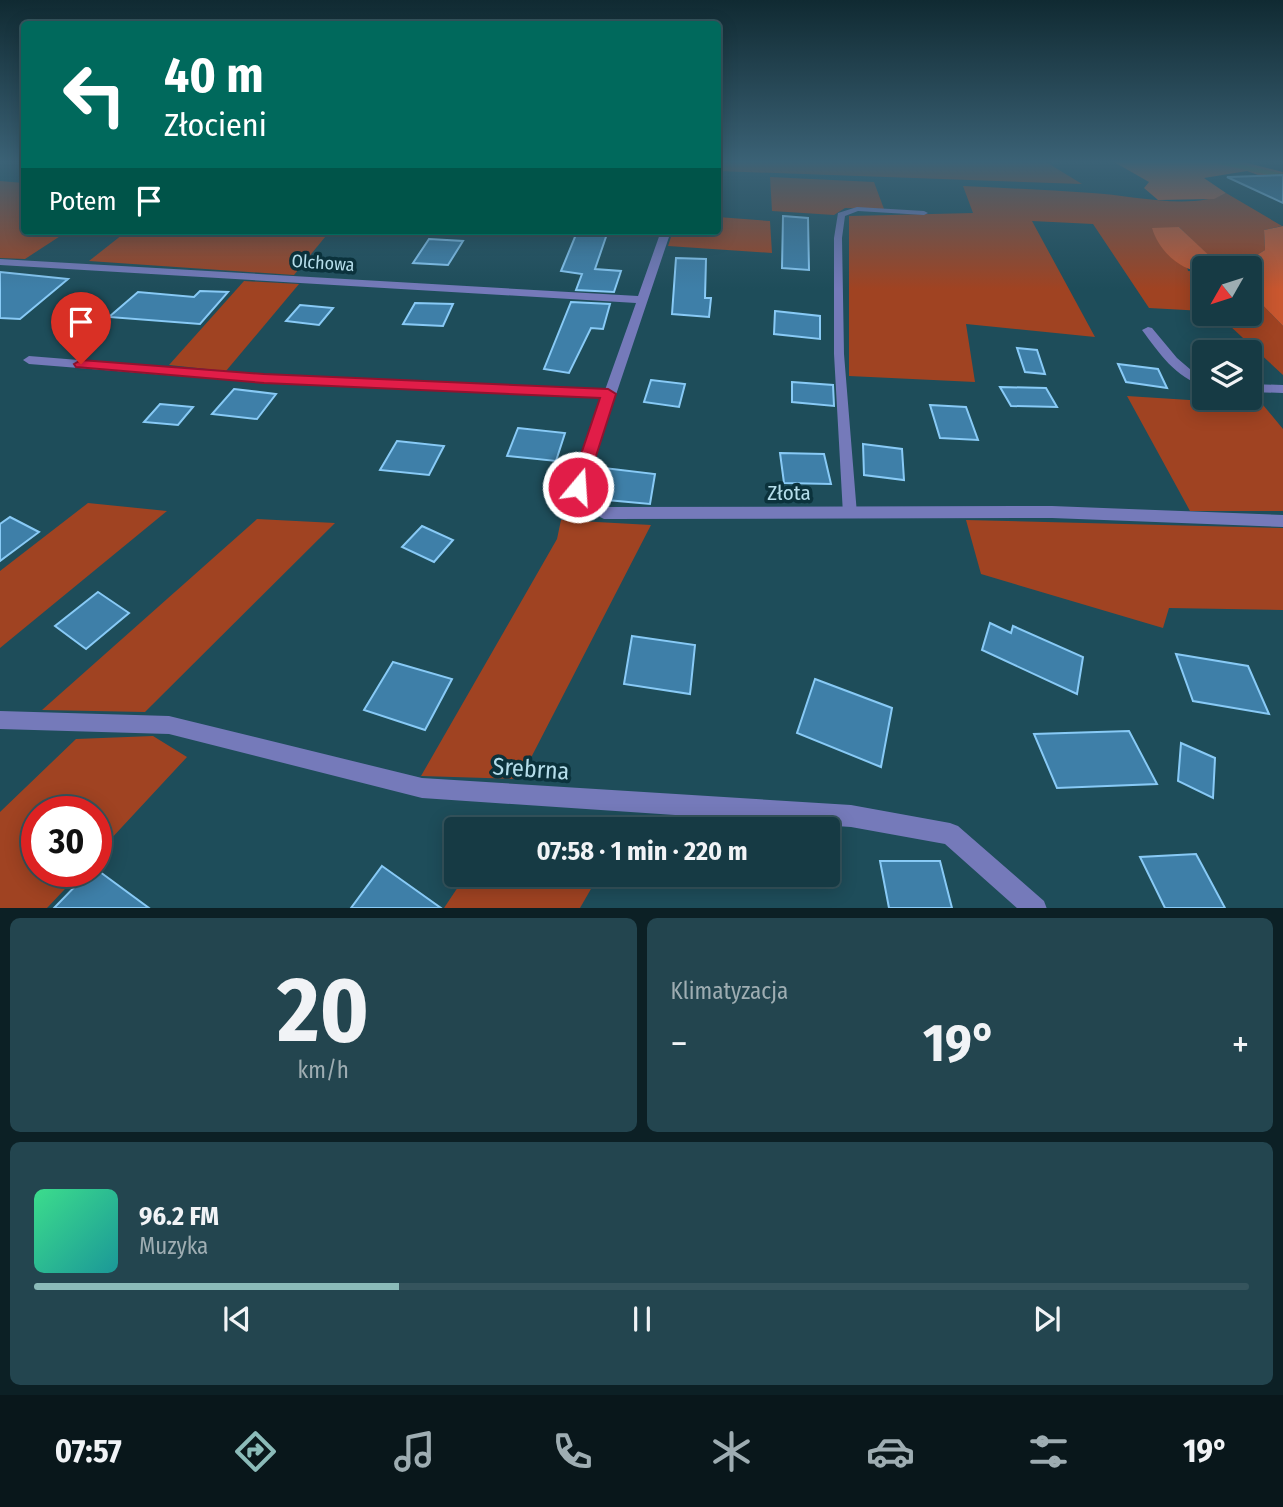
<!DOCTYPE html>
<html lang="pl">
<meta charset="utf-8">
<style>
:root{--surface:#163a44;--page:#23454f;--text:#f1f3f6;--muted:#9eadb2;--line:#35545d;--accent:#8bbbb9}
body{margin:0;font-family:"Fira Sans Condensed",sans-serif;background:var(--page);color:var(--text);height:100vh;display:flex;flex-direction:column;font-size:26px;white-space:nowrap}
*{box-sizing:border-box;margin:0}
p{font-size:23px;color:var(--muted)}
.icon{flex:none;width:38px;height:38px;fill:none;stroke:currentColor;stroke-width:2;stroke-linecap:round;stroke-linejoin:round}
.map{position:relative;height:908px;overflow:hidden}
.details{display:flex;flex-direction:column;gap:10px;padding:10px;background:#0c2025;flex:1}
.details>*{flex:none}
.hud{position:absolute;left:21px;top:21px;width:700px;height:214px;border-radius:7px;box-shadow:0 4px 18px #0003,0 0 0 2px var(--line);background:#00695c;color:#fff;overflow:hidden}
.needle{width:46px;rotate:231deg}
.fabs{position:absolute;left:1192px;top:256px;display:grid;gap:14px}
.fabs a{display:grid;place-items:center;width:70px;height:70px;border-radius:7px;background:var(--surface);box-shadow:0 4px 18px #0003,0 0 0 2px var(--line);font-size:35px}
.speed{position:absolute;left:21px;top:796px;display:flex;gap:14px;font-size:35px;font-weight:700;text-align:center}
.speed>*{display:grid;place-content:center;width:91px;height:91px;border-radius:50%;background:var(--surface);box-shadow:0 4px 18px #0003,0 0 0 2px var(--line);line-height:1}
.speed .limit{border:10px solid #d22;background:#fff;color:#111}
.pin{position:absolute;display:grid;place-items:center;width:60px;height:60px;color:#fff;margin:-72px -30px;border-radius:50% 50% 50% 0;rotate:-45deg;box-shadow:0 0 7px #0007}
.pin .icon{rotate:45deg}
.me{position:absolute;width:77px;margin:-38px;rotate:18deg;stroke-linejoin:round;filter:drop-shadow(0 0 5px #0008)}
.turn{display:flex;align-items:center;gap:24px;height:147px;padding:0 28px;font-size:32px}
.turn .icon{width:91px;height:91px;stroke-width:2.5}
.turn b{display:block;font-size:49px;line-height:60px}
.then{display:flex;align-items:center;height:66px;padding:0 28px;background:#0003;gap:14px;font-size:26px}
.big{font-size:52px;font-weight:700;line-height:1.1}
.details .widget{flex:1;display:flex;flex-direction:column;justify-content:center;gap:10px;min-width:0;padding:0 24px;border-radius:10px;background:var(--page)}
.details .dial{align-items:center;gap:0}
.dial b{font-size:91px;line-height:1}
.song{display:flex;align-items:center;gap:21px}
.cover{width:84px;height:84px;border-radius:10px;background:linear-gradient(135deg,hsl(150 70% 55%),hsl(180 70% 35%))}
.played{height:7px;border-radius:4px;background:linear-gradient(90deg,var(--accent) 30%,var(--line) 30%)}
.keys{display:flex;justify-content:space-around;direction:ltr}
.heat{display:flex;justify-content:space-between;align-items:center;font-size:38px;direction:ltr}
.details .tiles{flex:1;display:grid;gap:10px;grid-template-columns:1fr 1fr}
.widget:last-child{grid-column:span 2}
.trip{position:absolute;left:444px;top:817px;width:396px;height:70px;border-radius:7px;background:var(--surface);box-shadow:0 4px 18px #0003,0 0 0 2px var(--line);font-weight:700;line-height:70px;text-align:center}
.dock{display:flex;height:112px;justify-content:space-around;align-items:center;background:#09171b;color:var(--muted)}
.dock .icon{width:49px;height:49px}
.dock .selected{color:var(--accent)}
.dock b{font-size:32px;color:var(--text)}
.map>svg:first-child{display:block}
.green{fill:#a04322}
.forest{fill:#c9572f}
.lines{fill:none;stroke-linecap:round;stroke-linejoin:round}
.stream{stroke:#887b34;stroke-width:4.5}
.building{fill:#3e7fa8;stroke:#88caf6;stroke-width:2}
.lane{fill:#757aba;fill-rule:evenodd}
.street{fill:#757aba;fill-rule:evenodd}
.route{fill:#e11d48;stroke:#92132f;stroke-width:2}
.labels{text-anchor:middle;stroke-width:7;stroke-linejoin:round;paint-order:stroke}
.far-street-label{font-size:18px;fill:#b5ddea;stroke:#0b323c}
.street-label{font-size:21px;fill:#b5ddea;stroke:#0b323c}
.near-street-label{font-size:24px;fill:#b5ddea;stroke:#0b323c}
</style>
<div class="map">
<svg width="1283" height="909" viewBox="0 0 1283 909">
<rect width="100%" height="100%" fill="#1e4d5a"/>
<g class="green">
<path d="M718,162H1046L1082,184L718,171Z"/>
<path d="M770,177L874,182L884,209L845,208L834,215L772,211Z"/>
<path d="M0,181L24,183V231H68L25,259L0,258Z"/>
<path d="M963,186C1006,188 1049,190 1092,193C1130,195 1192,211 1226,193L1282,226L1264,230L1265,250L1247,261L1216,263L1179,227L1188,271L1204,272V311L1149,308L1093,224L1032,221L1095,337L966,324L975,382L849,376V216L973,213Z"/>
<path d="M718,217L770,221L772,253L668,246L673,231H718Z"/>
<path d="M127,231H330L294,275L89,261Z"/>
<path d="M244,281L299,284L226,371L169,365Z"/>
<path d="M1250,292L1283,326V375L1216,313H1250Z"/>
<path d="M1196,387H1204V397H1250V393L1254,394L1283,429V511H1190L1127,396L1205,401Z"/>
<path d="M88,503L167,511L0,648V571Z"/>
<path d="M257,519L335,523L145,712L42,710Z"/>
<path d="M561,520L651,525L520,779L421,776L557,539Z"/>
<path d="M966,520L1283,528V610L1169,608L1163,628L981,574Z"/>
<path d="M153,736L187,757L96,855V812H37V872H81L47,908H0V812L76,739Z"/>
<path d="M505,815L628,823L624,830L495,829Z"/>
<path d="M466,875H599L580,908H444Z"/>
</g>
<g class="forest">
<path d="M1114,162H1244L1283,172V184L1247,171L1204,178L1226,193L1214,199L1158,200L1144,188L1149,182Z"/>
<path d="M1283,226V326L1250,292V268H1204V272C1180,271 1159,251 1152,228L1179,227L1217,263L1247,261L1265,250L1264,230Z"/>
</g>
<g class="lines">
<path class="stream" d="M1220,162L1283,176"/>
</g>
<g class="building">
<path d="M1283,175V203L1227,177Z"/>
<path d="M783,216L808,218L809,270L782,268Z"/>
<path d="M608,231L595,269L621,271L614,292L576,290L582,274L561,271L577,232Z"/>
<path d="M429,239L463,241L448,265L413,263Z"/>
<path d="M676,258L706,259L705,298H711L709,317L672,314Z"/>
<path d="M0,272L68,279L20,319L0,318Z"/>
<path d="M200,291L228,292L200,324L109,317L138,292L194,297Z"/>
<path d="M571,302L610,304L603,329L591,328L569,373L544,369Z"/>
<path d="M415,303L453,304L443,326L403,324Z"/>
<path d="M300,305L333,308L319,325L286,321Z"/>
<path d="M775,311L820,316V339L774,334Z"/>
<path d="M1017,348L1037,350L1045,374L1025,372Z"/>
<path d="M1118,364L1158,369L1167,388L1126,382Z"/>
<path d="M651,380L685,384L679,407L644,402Z"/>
<path d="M792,382L833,385L834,406L792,402Z"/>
<path d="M1000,387L1046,388L1057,407L1011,406Z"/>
<path d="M234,389L276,394L257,419L212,414Z"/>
<path d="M160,404L193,407L178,425L144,422Z"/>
<path d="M930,405L966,407L978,440L940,438Z"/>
<path d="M518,428L565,433L556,461L507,456Z"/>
<path d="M397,441L444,446L429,475L380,470Z"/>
<path d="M863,444L902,449L904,480L864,475Z"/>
<path d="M780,453L824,454L831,484L784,483Z"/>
<path d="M604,468L655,474L650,504L596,499Z"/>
<path d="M10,517L39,532L0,561V524Z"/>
<path d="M422,526L453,540L434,562L402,547Z"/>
<path d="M98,592L129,613L86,649L55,626Z"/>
<path d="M990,623L1011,633L1013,626L1083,657L1077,694L982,650Z"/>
<path d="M632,636L695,645L690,694L624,684Z"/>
<path d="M1176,654L1248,666L1269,714L1193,701Z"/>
<path d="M393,662L452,679L425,730L364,710Z"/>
<path d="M815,679L892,708L881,767L797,733Z"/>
<path d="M1129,731L1157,784L1057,788L1034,734Z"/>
<path d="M1181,743L1215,758L1213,798L1178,781Z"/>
<path d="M1196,854L1225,908H1165L1140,857Z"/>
<path d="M880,861H940L952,908H889Z"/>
<path d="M382,866L441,908H351Z"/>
<path d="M96,869L149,908H54L89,872H96Z"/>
</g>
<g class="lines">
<path class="lane" d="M857,207L924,211L928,213L924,215L858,211L845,216L842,238L844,354L857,514L855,518H845L843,514L834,354V238L838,213Z"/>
<g class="street">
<path d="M661,231H671L585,487L592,500L606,507L1052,506L1283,515V527L1052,518L604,519L582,508L571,487L602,398L264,383L29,364L23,360L29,356L264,375L605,390L636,303L0,265V259L638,296Z"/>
<path d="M1148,327L1152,328L1177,358L1191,370L1204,377V386C1176,378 1159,353 1142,330Z"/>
<path d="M1250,384L1283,385V393L1250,392Z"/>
<path d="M0,711L169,716L422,778L851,805L950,823L958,826L1044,901L1047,909H1018L945,844L851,827L422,798L169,734L0,729Z"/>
</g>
</g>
<linearGradient id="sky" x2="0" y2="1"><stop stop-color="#102a32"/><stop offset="0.56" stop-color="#3b6276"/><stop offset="1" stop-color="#3b6276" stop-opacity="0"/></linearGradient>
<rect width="1283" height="289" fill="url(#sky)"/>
<path class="route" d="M81,360L264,374L608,389L616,394L586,487L578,493L570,487L600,398L264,383L76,367L74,364Z"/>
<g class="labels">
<g class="far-street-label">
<text transform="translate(323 263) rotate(4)" y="6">Olchowa</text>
</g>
<g class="street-label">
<text x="789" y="500">Złota</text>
</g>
<g class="near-street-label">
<text transform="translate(531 769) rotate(4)" y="8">Srebrna</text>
</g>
</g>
</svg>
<div class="fabs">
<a><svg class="needle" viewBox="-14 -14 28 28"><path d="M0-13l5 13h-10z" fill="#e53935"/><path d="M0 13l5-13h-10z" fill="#9eadb2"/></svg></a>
<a><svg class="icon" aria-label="layers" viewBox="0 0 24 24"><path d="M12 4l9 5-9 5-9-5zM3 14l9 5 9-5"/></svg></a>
</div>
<div class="speed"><div class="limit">30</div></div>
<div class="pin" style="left:81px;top:364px;background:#d93025"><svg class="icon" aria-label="arrive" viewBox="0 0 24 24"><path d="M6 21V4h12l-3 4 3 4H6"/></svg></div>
<svg class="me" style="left:578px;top:487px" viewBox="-20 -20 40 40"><circle r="17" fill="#e11d48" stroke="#fff" stroke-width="3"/><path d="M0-11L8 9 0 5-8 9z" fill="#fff"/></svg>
<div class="trip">07:58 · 1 min · 220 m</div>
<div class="hud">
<div class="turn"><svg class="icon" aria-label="left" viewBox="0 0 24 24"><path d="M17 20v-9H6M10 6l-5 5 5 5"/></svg><div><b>40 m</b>Złocieni</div></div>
<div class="then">Potem<svg class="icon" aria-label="arrive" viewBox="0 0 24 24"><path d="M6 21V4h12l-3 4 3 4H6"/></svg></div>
</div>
</div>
<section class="details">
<div class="tiles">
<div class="widget dial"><b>20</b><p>km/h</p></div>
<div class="widget"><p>Klimatyzacja</p>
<div class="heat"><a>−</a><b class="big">19°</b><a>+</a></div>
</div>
<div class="widget">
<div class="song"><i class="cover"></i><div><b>96.2 FM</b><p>Muzyka</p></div></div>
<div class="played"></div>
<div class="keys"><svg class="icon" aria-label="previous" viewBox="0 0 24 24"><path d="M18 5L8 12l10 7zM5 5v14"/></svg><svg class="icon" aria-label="pause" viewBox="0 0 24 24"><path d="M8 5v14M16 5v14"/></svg><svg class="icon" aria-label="next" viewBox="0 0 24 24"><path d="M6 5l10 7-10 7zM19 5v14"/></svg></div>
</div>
</div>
</section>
<nav class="dock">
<b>07:57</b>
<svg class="icon selected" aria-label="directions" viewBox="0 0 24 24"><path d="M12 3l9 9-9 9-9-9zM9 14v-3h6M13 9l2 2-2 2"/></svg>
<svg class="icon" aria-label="music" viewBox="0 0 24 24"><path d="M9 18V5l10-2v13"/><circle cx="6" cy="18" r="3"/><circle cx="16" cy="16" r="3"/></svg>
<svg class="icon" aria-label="phone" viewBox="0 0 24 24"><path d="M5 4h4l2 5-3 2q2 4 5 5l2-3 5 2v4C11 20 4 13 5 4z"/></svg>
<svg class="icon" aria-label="climate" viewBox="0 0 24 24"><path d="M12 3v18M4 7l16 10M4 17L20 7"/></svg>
<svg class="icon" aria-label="car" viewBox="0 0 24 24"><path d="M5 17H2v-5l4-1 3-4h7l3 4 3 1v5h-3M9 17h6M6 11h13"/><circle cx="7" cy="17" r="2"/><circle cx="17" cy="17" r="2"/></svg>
<svg class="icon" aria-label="filters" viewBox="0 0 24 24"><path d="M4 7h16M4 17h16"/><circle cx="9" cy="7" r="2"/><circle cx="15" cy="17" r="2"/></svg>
<b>19°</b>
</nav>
